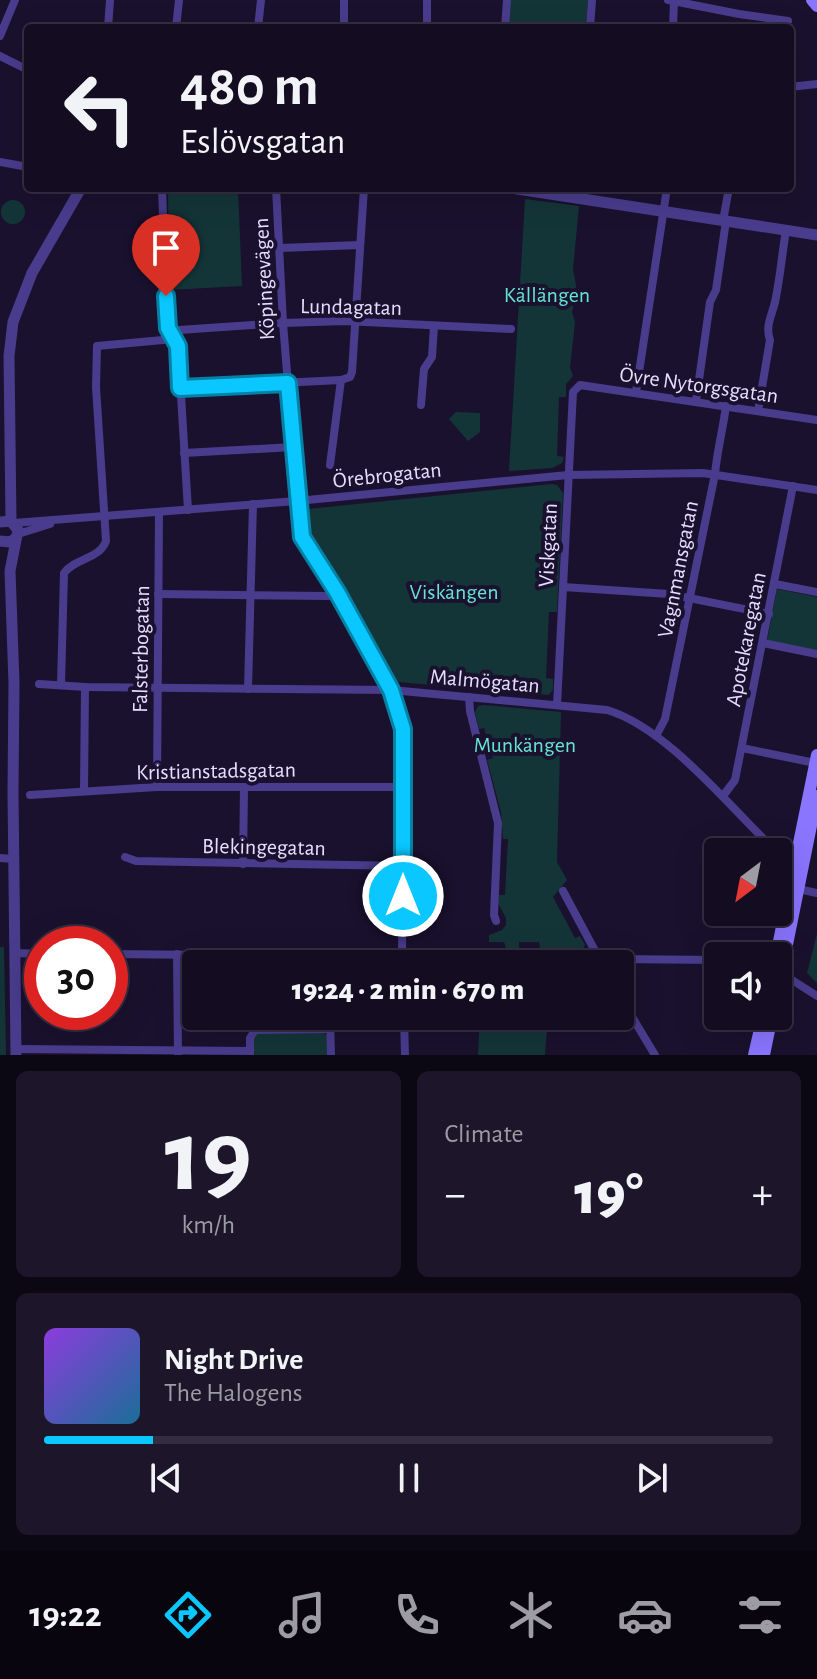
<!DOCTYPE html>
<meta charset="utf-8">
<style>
:root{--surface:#140d22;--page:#1d162a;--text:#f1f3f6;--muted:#9d9ca5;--line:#332d40;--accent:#0ac7ff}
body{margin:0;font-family:"Alegreya Sans",sans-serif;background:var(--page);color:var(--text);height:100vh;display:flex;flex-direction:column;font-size:30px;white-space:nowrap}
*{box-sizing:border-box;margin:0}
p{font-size:26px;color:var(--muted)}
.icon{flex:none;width:44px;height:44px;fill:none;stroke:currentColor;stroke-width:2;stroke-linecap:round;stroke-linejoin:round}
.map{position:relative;height:1055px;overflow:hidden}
.panel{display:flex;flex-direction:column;gap:16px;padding:16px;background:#0b0713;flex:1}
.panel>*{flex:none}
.top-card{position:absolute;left:24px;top:24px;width:770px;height:168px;border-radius:8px;box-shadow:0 8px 32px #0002,0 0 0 2px var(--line);background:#140d22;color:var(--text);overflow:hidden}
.needle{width:52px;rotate:212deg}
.fabs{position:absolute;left:704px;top:838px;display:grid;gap:16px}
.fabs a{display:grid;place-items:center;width:88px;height:88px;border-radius:8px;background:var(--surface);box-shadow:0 8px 32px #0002,0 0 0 2px var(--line);font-size:40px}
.speed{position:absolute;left:24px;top:926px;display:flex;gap:16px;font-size:40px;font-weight:700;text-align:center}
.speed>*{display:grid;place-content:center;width:104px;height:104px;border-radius:50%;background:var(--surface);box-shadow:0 8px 32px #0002,0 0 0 2px var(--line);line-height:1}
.speed .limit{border:12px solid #d22;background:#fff;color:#111}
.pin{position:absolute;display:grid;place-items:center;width:68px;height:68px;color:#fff;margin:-82px -34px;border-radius:50% 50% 50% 0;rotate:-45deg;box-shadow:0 0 8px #0007}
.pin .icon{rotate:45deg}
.me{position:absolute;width:88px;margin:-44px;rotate:0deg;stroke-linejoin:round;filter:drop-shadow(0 0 6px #0008)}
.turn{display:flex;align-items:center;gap:28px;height:168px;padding:0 24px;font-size:36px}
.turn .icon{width:104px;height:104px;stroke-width:2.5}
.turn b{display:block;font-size:56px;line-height:68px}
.big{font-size:60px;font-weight:800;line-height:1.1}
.panel .widget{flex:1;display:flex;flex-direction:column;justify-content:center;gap:12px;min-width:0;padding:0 28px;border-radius:12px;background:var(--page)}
.panel .dial{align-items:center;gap:0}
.dial b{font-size:104px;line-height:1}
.song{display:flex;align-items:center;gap:24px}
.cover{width:96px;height:96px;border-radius:12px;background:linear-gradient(135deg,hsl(270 70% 55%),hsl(200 70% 35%))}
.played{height:8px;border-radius:4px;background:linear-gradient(90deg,var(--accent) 15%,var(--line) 15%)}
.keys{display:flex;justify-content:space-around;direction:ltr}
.heat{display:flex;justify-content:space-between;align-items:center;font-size:44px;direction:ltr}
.panel .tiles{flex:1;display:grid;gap:16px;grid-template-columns:1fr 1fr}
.widget:last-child{grid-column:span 2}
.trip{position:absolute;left:182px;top:950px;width:452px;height:80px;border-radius:8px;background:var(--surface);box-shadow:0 8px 32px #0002,0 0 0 2px var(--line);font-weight:800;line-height:80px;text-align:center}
.menu{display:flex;height:128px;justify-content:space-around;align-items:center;background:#08050e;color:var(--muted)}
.menu .icon{width:56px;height:56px}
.menu .on{color:var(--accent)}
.menu b{font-size:36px;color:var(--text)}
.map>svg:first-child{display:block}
.green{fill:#143538}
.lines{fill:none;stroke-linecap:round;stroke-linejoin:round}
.minor{stroke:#493c8d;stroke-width:8}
.tertiary{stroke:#493c8d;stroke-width:11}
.secondary{stroke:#8a75ff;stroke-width:12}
.route-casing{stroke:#0681a6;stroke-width:20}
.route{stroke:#0ac7ff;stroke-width:14}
.labels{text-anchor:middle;stroke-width:8;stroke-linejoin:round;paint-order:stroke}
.street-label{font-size:22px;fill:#e6deff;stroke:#1a112e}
.park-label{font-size:22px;fill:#65e4d5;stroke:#1a112e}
</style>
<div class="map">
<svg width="817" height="1055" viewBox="0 0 817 1055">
<rect width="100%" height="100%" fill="#1a112e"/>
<g class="green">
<path d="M509,0H588L586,28H508Z"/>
<path d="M168,188H238L242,286L169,290Z"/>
<path d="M525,199L579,206L573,269L577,291L572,312L575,322L570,368L573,376L566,384V397H559L557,456L564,457L562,463L552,468L509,471Z"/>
<circle cx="13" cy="212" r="12"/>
<path d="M456,412L480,413V432L468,441L449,419Z"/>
<path d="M552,484L557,485L563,493L557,612H549L546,678L553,679V689L549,695L398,682L389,675L363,629L310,544L306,527L308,509Z"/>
<path d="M777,589L817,597V651L767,641Z"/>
<path d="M484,705L561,712L557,862L567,880L553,897L575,938L580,936L585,945L583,949L540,948L539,942H519V948H506L504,942H489V935L502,930L506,925V918L498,903L499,895H505L508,839H503L501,812L487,760L493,758L484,728L479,729L475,712L478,706Z"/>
<path d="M817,934V983L807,973Z"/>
<path d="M0,947H4L6,1055H0Z"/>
<path d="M480,1016H548L545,1055H478Z"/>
<path d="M258,1032H323L328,1036L329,1055H254L253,1037Z"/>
</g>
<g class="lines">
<g class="minor">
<path d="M427,0V28"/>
<path d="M668,0L739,14L788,21"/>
<path d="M108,28L110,0"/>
<path d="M176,28L179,0"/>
<path d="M258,28L261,0"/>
<path d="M344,28V0"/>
<path d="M505,28L507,0"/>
<path d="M590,28L592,0"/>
<path d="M673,28L674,0"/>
<path d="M0,36L15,0"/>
<path d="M0,56L28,70"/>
<path d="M790,87L817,84"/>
<path d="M0,162L28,167"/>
<path d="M162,188L167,321L178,346L188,510"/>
<path d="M276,188L283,323L300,532L310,554L337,592L391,690L403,729L402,964"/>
<path d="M723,221L729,188"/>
<path d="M280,248L360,245"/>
<path d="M180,388L341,380"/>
<path d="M636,392L667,188"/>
<path d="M696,401L710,302L716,290L726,221"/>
<path d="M421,405L424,369L432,357L434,326"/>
<path d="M758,411L770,340C765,326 772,315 775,302C780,279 782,254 786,230"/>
<path d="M184,453L293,447"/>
<path d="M330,465L341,380L350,377L352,372L364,188"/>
<path d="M14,523L297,501L568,475L703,473L817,490"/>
<path d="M18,534L50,524"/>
<path d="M775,584L817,592"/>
<path d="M563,587L669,594L769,614"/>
<path d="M158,594L328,596L337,592"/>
<path d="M763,643L817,654"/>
<path d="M39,684L85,687L391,690L607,710C668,728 731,809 777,852"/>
<path d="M61,684L64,573C75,558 100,559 106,541L96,387L97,346L163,340L179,330L283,323L344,321L511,329"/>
<path d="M248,689L253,504"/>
<path d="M469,697L470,711L498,823L494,915L496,921"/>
<path d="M557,705L573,392L580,385L817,420"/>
<path d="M656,736L665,719L715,474C717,451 723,429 726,406"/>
<path d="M742,748L815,763"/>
<path d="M157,787L159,512"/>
<path d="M84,790L85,687"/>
<path d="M30,795L157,787H403"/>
<path d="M723,796L735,780L793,486"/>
<path d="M778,853L799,865"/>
<path d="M125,857L136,861L404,866"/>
<path d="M0,858L14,859"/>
<path d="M243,864L244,787"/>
<path d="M794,888L817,893"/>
<path d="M563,891L602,964"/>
<path d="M15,953L42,954"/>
<path d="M110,954L718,960"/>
<path d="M177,954L178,1054"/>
<path d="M779,979L792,980L817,996"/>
<path d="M620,997L655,1055"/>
<path d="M330,1016L331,1055"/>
<path d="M404,1016L405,1055"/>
<path d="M16,1049L250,1051"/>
<path d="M250,1055V1038L255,1030L331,1029"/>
</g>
<g class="tertiary">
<path d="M511,188L817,235"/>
<path d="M11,521L9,356L13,322L32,273L81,188"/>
<path d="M0,522L11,521L18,530L10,571L14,683L13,793L16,1055"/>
<path d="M0,541L10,542L16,538"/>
</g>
<g class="secondary">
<path d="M812,0L817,6"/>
<path d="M776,956L817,755"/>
<path d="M778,989L817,796"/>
<path d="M754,1055L763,1016"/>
<path d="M764,1055L772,1016"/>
</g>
</g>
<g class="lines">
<g class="route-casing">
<path id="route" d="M166,296L168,328L178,346L180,388L288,383L302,537L337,592L391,690L403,729V896"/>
</g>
<use href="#route" class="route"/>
</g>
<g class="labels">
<g class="street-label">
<text transform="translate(263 279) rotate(-93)" y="8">Köpingevägen</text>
<text transform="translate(351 306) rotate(1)" y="8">Lundagatan</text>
<text transform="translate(699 384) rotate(8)" y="8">Övre Nytorgsgatan</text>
<text transform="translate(387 474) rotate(-6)" y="8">Örebrogatan</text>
<text transform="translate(547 545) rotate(-87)" y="8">Viskgatan</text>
<text transform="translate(677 569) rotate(-79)" y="8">Vagnmansgatan</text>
<text transform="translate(745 639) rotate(-79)" y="8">Apotekaregatan</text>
<text transform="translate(140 649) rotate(-89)" y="8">Falsterbogatan</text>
<text transform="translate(485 680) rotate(5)" y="8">Malmögatan</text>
<text transform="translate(216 770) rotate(-1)" y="8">Kristianstadsgatan</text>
<text transform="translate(264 846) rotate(1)" y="8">Blekingegatan</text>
</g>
<g class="park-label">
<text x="547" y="302">Källängen</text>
<text x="454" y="599">Viskängen</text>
<text x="525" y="752">Munkängen</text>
</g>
</g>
</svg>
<div class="fabs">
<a><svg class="needle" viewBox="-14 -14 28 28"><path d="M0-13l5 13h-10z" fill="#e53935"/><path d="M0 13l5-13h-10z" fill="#9d9ca5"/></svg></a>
<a><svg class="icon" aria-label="sound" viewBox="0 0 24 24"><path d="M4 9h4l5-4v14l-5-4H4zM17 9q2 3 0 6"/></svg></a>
</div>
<div class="speed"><div class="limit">30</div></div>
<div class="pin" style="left:166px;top:296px;background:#d93025"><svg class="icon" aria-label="arrive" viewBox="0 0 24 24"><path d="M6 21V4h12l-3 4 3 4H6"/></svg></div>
<svg class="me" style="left:403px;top:896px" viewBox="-20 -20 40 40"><circle r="17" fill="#0ac7ff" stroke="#fff" stroke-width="3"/><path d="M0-11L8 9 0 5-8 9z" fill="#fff"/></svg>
<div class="trip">19:24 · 2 min · 670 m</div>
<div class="top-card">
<div class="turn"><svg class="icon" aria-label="left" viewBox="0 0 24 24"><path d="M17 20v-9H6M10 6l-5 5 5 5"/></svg><div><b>480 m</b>Eslövsgatan</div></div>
</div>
</div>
<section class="panel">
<div class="tiles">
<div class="widget dial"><b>19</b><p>km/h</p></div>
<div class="widget"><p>Climate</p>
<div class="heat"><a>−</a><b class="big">19°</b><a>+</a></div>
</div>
<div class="widget">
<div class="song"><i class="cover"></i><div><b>Night Drive</b><p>The Halogens</p></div></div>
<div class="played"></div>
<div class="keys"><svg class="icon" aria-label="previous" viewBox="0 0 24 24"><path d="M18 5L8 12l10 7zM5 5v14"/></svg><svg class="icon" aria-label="pause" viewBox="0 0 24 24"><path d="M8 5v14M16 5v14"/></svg><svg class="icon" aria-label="next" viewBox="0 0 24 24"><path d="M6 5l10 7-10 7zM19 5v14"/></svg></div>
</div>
</div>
</section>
<nav class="menu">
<b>19:22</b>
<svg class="icon on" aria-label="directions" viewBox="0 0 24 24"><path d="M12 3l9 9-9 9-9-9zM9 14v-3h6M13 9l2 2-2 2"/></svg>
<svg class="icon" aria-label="music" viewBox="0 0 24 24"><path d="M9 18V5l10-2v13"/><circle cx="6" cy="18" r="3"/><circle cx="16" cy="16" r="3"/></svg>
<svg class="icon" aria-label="phone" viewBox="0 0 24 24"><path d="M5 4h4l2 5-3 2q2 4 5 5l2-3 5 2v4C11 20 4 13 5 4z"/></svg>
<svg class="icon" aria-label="climate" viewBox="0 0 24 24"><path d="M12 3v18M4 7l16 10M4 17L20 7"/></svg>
<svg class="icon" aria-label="car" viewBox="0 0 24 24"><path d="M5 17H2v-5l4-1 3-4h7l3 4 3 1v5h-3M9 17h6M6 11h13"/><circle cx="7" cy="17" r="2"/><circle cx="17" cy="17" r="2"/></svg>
<svg class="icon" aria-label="filters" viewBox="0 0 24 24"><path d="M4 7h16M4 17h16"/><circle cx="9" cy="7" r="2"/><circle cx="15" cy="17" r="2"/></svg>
</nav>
